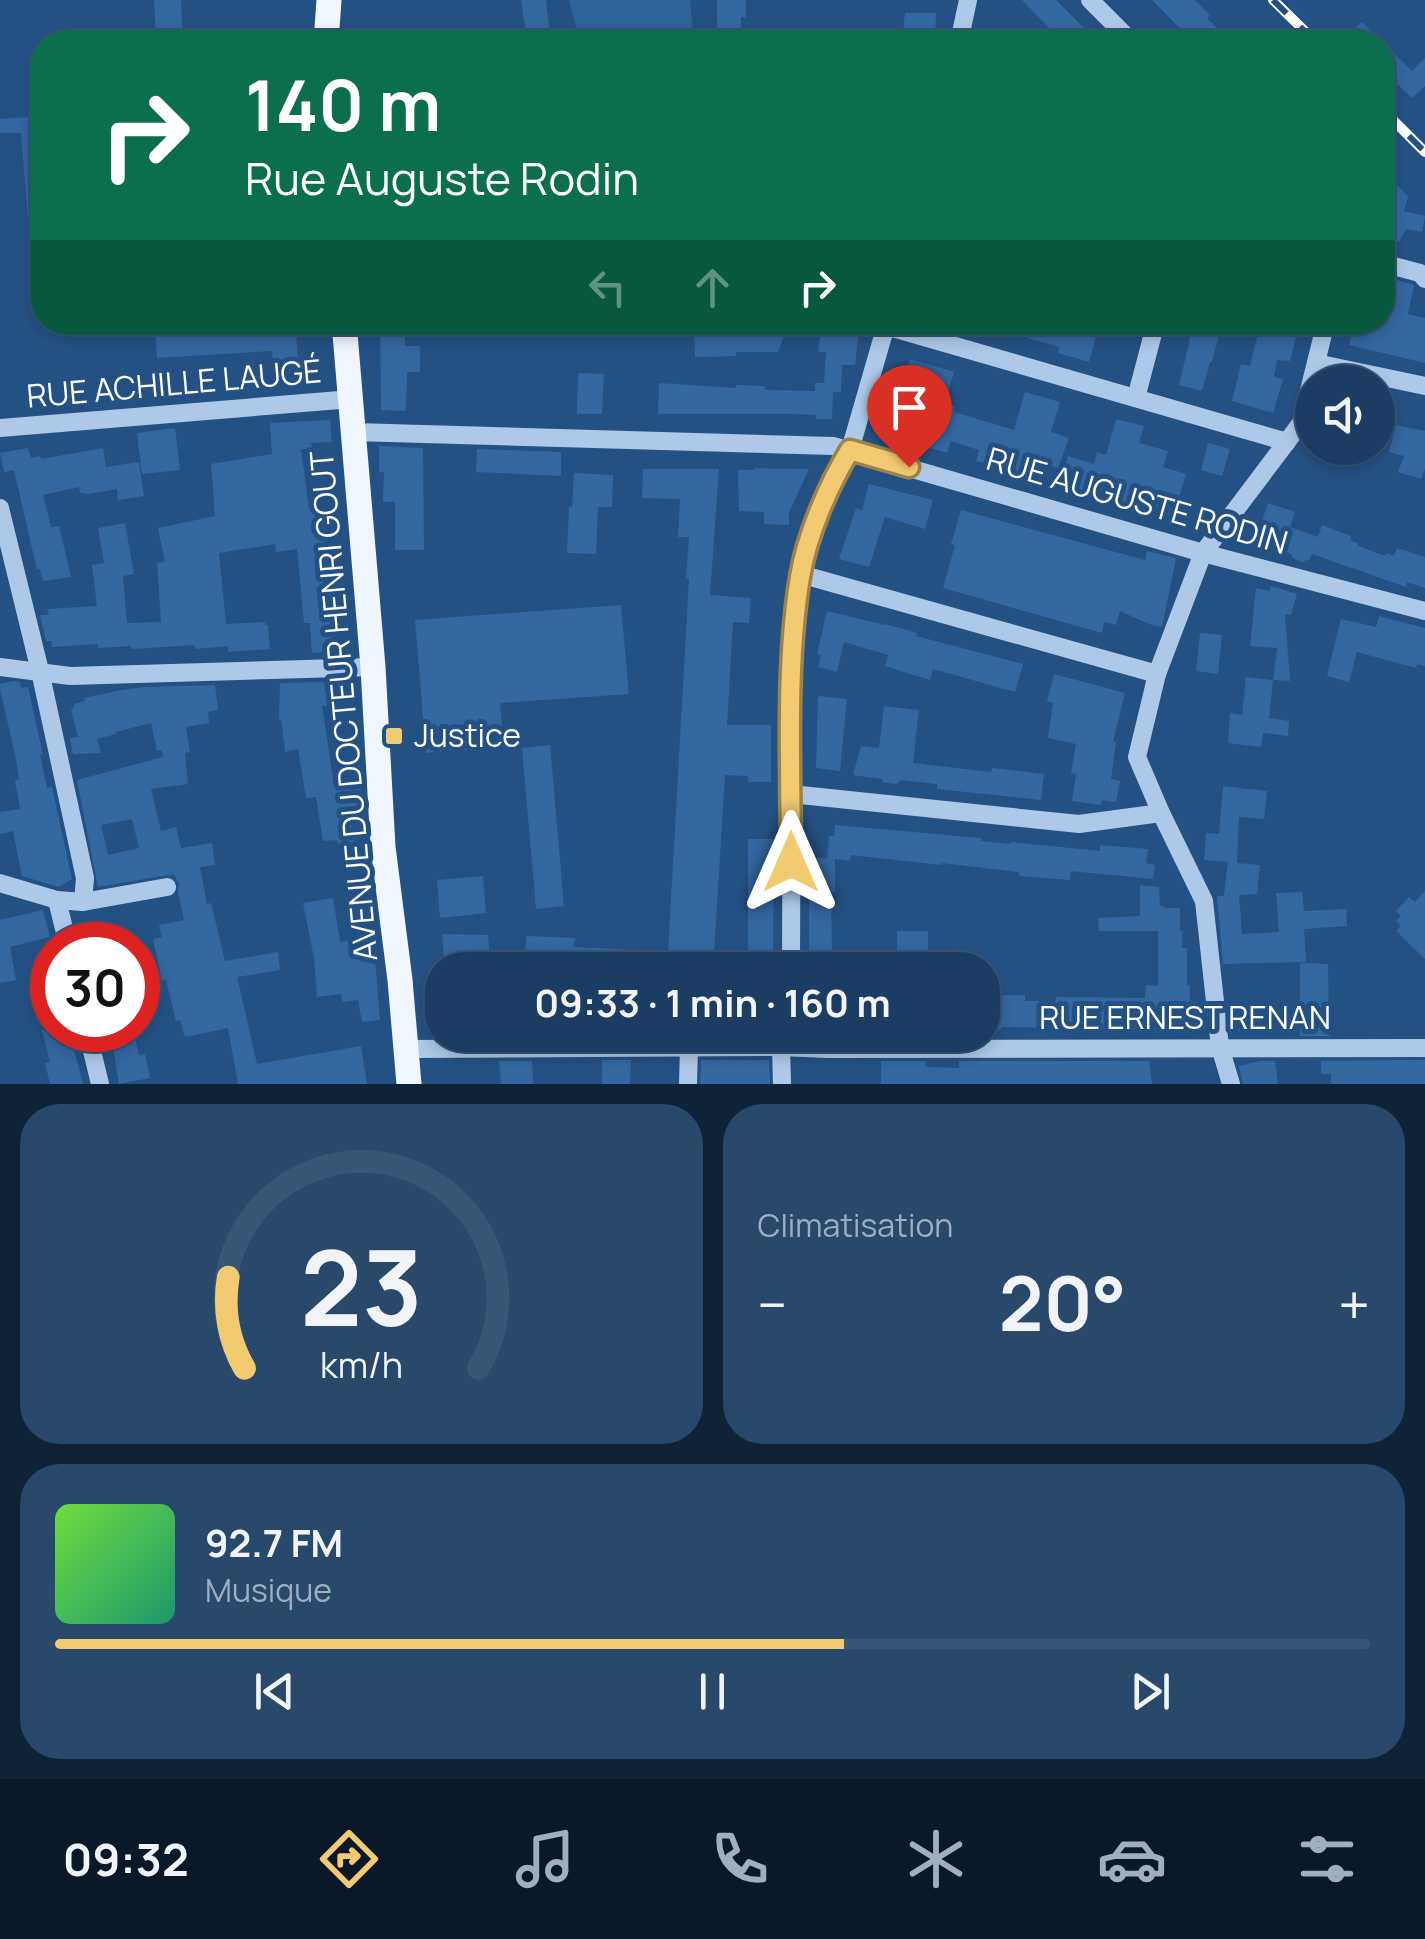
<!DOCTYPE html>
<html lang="fr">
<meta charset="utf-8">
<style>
:root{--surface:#1b3d63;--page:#28486c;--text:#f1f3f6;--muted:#a0aebe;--line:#395678;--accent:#f2ca71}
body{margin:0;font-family:Manrope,sans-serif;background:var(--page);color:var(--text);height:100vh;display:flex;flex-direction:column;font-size:38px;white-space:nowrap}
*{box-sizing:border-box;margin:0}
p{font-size:32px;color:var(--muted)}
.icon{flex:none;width:55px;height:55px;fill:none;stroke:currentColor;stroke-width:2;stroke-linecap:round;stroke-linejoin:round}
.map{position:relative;height:1084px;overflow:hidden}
.sheet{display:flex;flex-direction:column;gap:20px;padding:20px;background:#0f2236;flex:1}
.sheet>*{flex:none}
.hud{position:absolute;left:30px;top:30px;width:1365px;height:305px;border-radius:40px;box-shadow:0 5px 15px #0003,0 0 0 2px var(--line);background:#0b6e4f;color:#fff;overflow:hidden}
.fabs{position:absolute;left:1295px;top:365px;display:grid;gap:20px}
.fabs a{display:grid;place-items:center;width:100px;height:100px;border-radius:50%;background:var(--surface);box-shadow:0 5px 15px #0003,0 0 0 2px var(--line);font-size:50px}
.speed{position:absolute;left:30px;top:922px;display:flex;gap:20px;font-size:50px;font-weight:700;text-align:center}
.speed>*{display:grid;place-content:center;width:130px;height:130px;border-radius:50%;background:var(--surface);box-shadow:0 5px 15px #0003,0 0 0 2px var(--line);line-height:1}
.speed .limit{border:15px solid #d22;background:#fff;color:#111}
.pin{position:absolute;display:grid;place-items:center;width:85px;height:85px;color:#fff;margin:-102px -42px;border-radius:50% 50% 50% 0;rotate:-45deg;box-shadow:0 0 10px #0007}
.pin .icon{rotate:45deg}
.me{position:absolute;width:110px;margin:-55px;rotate:0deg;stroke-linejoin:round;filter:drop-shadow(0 0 8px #0008)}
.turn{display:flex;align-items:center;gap:35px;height:210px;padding:0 50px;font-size:45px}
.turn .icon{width:130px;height:130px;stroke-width:2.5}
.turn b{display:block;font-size:70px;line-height:85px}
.lanes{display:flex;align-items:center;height:95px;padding:0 50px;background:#0003;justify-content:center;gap:50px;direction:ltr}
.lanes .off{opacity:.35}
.big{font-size:75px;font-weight:700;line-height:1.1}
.sheet .card{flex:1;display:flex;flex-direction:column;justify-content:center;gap:15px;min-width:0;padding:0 35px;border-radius:40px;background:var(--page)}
.sheet .dial{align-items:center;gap:0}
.dial svg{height:260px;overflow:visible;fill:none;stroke:var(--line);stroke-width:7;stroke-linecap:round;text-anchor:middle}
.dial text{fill:var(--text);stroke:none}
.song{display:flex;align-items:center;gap:30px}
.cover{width:120px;height:120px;border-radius:15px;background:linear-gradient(135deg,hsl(100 70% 55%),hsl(160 70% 35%))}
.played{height:10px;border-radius:5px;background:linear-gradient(90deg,var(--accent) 60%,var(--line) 60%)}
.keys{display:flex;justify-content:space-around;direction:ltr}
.heat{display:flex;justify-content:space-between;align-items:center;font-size:55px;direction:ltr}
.sheet .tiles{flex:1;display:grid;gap:20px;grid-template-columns:1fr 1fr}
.card:last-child{grid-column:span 2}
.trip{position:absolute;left:425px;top:952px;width:575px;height:100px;border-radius:40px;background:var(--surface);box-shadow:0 5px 15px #0003,0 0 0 2px var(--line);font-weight:700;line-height:100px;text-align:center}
.tabs{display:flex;height:160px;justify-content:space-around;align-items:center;background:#0b1828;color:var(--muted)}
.tabs .icon{width:70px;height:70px}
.tabs .on{color:var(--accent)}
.tabs b{font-size:45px;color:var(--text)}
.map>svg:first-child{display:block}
.green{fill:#2e639c}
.building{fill:#3468a1;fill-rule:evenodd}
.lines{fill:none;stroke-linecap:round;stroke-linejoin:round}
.minor{stroke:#aec9e8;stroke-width:18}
.major{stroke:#f0f6fe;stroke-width:25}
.rail-casing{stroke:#fff;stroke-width:10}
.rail{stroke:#245184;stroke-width:6;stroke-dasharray:19;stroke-linecap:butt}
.route-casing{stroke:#9d8349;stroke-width:25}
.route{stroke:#f2ca71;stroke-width:18}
.poi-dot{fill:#f2ca71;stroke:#245184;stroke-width:4}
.labels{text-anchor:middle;stroke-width:10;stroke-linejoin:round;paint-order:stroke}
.street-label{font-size:32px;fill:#fff;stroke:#245184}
.poi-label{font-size:32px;fill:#fff;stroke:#245184;text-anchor:start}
</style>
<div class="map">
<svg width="1425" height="1084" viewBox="0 0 1425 1084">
<rect width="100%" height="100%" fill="#245184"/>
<path class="green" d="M569,0H690L694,42H580Z"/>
<g class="building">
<path d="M154,0H181L183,41L156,42Z"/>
<path d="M521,0H546L551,42H527Z"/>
<path d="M717,0H746V17H741V42H717Z"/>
<path d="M1022,0H1056L1098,42H1063Z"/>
<path d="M1152,0H1195L1210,15L1207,18L1231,42H1193Z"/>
<path d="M905,13H936L935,42H902Z"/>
<path d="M1362,22L1412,71L1425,58V86L1412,98L1382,69V42H1341Z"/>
<path d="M42,116V260L31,261L21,133H0V119Z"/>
<path d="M1385,181L1397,185L1408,196L1404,211L1425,216L1422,232L1406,229L1399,242L1382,237V191Z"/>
<path d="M1382,276L1414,285L1408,314L1425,318V363L1349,345L1355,322H1382Z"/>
<path d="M205,322H295L299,374L274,375L272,351L157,358L155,326Z"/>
<path d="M380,322H404L405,346H420V372H407L406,411L381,410Z"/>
<path d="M694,322H789L778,352H736V356L695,357Z"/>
<path d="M822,322H860L855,365H842L841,392H833L832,419H816V415L793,414H658L659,383L736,388V385L765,386V390L815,391V383H824L826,352H818Z"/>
<path d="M1032,322H1066L1065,327L1096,336L1089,362L1058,353L1059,347L1028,338Z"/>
<path d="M1194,322H1222L1212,362H1210L1202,391L1179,385Z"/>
<path d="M1261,322H1300L1290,361L1277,360L1274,377L1283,379L1273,413L1232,401L1241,364L1250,366Z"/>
<path d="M910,359L954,372L945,403L955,406L954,412L1014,430L1025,392L1060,402L1051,432L1069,438L1058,468L1033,462L1029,476L976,461L979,450L951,441L947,453L879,433L887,406L896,408Z"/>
<path d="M578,373L604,374L602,414H577Z"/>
<path d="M1116,419L1144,426L1139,443L1168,451L1163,467L1186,474L1173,517L1060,484L1068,456L1094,464L1097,452L1106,455Z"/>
<path d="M330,420L332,442L311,443L312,449H301L309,509L325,507L336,651L312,653L310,623H304L297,549L276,552L275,544L219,553L226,624L265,622V625H268L270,649L228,652V646L195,649V645L131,649V646L98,648V644L52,647L51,641H46L40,615H49L47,609L97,606L92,565L104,563L98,528L125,523L134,574L123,576L127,623L161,622L157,563L165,562L158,528L215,516L211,464L272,454L270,423Z"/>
<path d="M1396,425L1425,431V469L1421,479L1398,472L1404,456L1389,452Z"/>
<path d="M175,428L180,470L142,474L137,433Z"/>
<path d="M1208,443L1230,449L1222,476L1201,470Z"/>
<path d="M379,446L423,448L424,550H395V502H383L384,472H379Z"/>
<path d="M28,448L31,458L40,456L41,459L103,448L106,467L139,462L144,496L118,500L117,489L88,494L80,493L79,487L43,495L51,527L59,526L71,577L43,581L40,569L37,570L14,470L4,472L0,453Z"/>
<path d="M477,449L561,452V476L476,472Z"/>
<path d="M754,468L809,469L789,512V525L764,524V512L739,511L738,470H753Z"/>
<path d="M643,469H719L710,595L751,598L749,623L733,622L727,725H771V782H748V776L725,775L713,970H667L689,579H686L689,537H678L680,499L642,498Z"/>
<path d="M574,473L613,475L612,507H598L596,554L567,553L569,507H572Z"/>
<path d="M869,484L933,500L925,529L885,517L869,567L839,559L856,508L862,510Z"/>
<path d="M1268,503L1295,512L1290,527L1318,537L1322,525L1351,536L1350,540L1358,543V546L1385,556L1386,553L1394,556L1397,548L1425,557V588L1407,582L1406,587L1312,554L1310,559L1302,562L1293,558L1291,554L1259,542L1260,540L1256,539Z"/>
<path d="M961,510L1145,560L1147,551L1176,558L1162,627L1149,624L1120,611L1116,625L1104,622L1102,633L943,588L955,545L951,544Z"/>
<path d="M1271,586L1297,594L1291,615L1285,614L1290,681L1273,680L1277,648L1250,646L1256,588L1269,591Z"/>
<path d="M621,605L629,694L500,703L503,735L472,738L473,749L426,753L415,620Z"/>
<path d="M827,611L885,625V624L917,633L916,636L1023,664L1015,692L933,669L930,680L885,666L888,655L844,642L837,672L818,667L821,655L817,654Z"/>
<path d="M1379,616L1425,628V666L1417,664L1416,668L1357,652L1349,682L1327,676L1341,619L1376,627Z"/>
<path d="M1200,633L1222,635L1218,674L1196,671Z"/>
<path d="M1054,674L1125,693L1113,742H1116L1111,779L1120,781L1116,802L1102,800L1101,805L1072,801L1076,774L1071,773L1076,744L1048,738L1053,703L1047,701Z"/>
<path d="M1246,677L1273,680L1269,718L1289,721L1288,736L1263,733L1261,747L1228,743L1230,713L1242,715Z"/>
<path d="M13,681L20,682L21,688L28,687L43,755H40L47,788L52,787L72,879L59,887L22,876L13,831L0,834V812L20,809L15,780L19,779L16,759L0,689V684Z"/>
<path d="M324,682L328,706H322L334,785L360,780L363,818L351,820L354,842L339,844L336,840L323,841L316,797L306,798L298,749L285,752L281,719H279L280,683Z"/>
<path d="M215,685L218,710L208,712L209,723L186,727L190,752L185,753L188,784L151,789L161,831L176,827L181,848L212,843L215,865L200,867L207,904L211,903L225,961L278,952L280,970L237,977L257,1064L361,1046L367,1084H238L228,1028L185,1037L180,1020L176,1021L166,980L162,981L153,939L162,937L159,925L184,920L178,892L179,884L174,874L98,887L77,780L163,757L162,750L157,751L151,723L116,732V734L97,739L101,753L73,754L70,738L78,737L71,709L74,708V704L85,701L84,698L121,690L145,687ZM132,819L139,848L108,855L101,825Z"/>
<path d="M818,696L847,699L840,771L816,768Z"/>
<path d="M884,706L919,710L913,763L991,772L992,768L1044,774L1041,800L937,789V784L901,780L897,784L882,782V779L853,775L861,746L879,748Z"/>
<path d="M550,745L564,906L536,909L522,748Z"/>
<path d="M1223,786L1267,791L1264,819L1239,817L1237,863L1260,865L1257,894L1239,895L1242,934L1279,932L1276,893L1302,892L1304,911L1346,909L1347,926L1304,929L1306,962L1223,964L1217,896H1224L1228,862L1204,860L1206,833L1219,834Z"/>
<path d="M835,825L981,838V841L1011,844V842L1100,851V845L1148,849L1146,863L1155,865L1153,879L1071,871L1070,880L1045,878L1019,876V872L942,863L941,865L851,855L850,861L835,859V892H831L832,951H835V970H809V857L827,858L829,836H834Z"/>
<path d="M748,839H774L773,970H748Z"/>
<path d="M483,876L486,913L440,918L437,880Z"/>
<path d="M1140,885L1159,887L1160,906H1164V908H1180V931H1183L1182,948H1187V985H1190L1189,1024L1183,1030L1002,1027L1000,1030H982V995H1025V1001H1056V997L1145,998L1146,985L1158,986V931H1099L1098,918L1140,916Z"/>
<path d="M1425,891V959L1396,931L1401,926L1396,921L1401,916L1396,911L1409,897L1415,902Z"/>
<path d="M333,898L340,942L373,936L380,1020L362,1022L358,1000L342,1002L341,994L317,997L314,958L303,903Z"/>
<path d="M43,910L50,937L10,947L16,980L0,983V920Z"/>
<rect x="897" y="931" width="31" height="37"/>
<path d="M442,934L488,935L491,970H445Z"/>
<path d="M526,936L575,938L574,947L635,950L634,970H524Z"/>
<path d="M1300,963L1328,964L1329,1036H1300V1025H1245V1031H1231L1228,1008H1300Z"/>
<path d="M52,986V1030H69L83,1084H50L45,1063L50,1062L42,1030H46L36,990Z"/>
<path d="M110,1030H133L139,1055L145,1054L150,1078L119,1084Z"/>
<path d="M602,1060H631L630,1084H602Z"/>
<path d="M701,1060H769L770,1084H700Z"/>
<path d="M1425,1060V1084H1331V1074H1321V1061Z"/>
<path d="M499,1061H532L533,1084H501Z"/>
<path d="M881,1061H926V1067L959,1068V1061H1149L1152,1084H881Z"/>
<path d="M1260,1061H1275L1278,1084H1243L1239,1066Z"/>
</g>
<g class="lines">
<g class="minor">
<path d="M1090,0L1132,42"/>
<path d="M959,42L968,0"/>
<path d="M1382,263L1420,273L1425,279"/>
<path d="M886,326L1287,442"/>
<path d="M1316,363L1425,386"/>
<path d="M1136,398L1156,322"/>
<path d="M0,428L352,399"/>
<path d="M354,432L833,446L1203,553L1425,611"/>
<path d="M0,508L40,671L85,878L83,902"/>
<path d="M800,574L1157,674"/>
<path d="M0,667L70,676L373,667"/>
<path d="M791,794L1079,824L1161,813"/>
<path d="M0,883L57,900L83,902L167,887"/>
<path d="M57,900L68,945"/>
<path d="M791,970L792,643L800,574L829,484L850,450L887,322"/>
<path d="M87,1030L100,1084"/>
<path d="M781,1047L782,1084"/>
<path d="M406,1049L781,1047L828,1049L1425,1048"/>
<path d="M688,1084L689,1047"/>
<path d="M1231,1084L1220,1047L1204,901L1161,813L1137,757L1157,674L1203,553L1301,423L1326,322"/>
</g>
<g class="major">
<path d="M326,42L329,0"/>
<path d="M344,322L373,667L383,847L400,980L409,1084"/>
</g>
<g class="rail-casing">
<g id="rail">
<path d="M1273,0L1316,42"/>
<path d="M1382,109L1425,152"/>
</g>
</g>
<use href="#rail" class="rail"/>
</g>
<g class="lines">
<g class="route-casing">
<path id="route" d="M791,862C791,770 785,667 800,577C807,535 828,486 850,450L909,467"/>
</g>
<use href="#route" class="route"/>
</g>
<rect class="poi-dot" x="384" y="726" width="20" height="20" rx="5"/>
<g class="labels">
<g class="street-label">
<text transform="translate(174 384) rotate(-5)" y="11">RUE ACHILLE LAUGÉ</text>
<text transform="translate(1137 501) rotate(16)" y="11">RUE AUGUSTE RODIN</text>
<text transform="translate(344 706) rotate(-95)" y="11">AVENUE DU DOCTEUR HENRI GOUT</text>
<text x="1185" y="1029">RUE ERNEST RENAN</text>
</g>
<g class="poi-label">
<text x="414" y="747">Justice</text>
</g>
</g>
</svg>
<div class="fabs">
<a><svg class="icon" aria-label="sound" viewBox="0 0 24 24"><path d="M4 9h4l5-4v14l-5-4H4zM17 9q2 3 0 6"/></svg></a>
</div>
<div class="speed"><div class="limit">30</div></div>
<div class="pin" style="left:909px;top:467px;background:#d93025"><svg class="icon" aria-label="arrive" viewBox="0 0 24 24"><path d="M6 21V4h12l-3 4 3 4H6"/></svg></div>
<svg class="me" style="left:791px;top:862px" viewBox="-20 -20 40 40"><path d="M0-17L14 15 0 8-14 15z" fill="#f2ca71" stroke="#fff" stroke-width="4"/></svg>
<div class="trip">09:33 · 1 min · 160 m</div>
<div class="hud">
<div class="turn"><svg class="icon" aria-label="right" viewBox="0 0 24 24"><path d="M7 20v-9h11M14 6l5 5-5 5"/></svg><div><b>140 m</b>Rue Auguste Rodin</div></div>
<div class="lanes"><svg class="icon off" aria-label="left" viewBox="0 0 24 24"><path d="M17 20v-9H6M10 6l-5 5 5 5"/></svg><svg class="icon off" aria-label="ahead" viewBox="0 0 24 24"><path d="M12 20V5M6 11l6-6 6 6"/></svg><svg class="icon" aria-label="right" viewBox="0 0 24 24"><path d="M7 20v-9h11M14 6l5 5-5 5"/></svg></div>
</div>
</div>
<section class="sheet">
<div class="tiles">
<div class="card dial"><svg viewBox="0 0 100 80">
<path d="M14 69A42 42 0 1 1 86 69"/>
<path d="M14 69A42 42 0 0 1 9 41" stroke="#f2ca71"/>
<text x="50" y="56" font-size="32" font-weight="700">23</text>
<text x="50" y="72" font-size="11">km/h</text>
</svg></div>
<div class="card"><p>Climatisation</p>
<div class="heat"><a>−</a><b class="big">20°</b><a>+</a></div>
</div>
<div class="card">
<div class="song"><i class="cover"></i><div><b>92.7 FM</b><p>Musique</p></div></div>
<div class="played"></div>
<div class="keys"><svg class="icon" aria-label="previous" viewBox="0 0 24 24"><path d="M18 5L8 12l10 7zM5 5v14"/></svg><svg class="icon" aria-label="pause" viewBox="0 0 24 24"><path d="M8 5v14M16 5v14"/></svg><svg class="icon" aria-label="next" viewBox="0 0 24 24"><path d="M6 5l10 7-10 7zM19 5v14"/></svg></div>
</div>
</div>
</section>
<nav class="tabs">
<b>09:32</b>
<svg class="icon on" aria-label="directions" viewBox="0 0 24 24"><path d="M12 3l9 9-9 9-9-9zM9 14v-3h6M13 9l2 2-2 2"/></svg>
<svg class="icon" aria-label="music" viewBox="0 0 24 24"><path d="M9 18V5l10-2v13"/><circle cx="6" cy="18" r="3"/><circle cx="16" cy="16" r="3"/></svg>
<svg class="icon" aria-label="phone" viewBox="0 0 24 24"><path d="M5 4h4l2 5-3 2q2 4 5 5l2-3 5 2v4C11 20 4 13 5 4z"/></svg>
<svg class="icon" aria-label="climate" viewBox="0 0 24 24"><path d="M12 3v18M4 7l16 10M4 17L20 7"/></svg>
<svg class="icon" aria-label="car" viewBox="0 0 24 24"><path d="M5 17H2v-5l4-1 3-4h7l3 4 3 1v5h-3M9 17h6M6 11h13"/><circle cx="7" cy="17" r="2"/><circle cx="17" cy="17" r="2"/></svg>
<svg class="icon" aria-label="filters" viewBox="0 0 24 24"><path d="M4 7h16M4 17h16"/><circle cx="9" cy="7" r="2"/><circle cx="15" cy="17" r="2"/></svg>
</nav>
